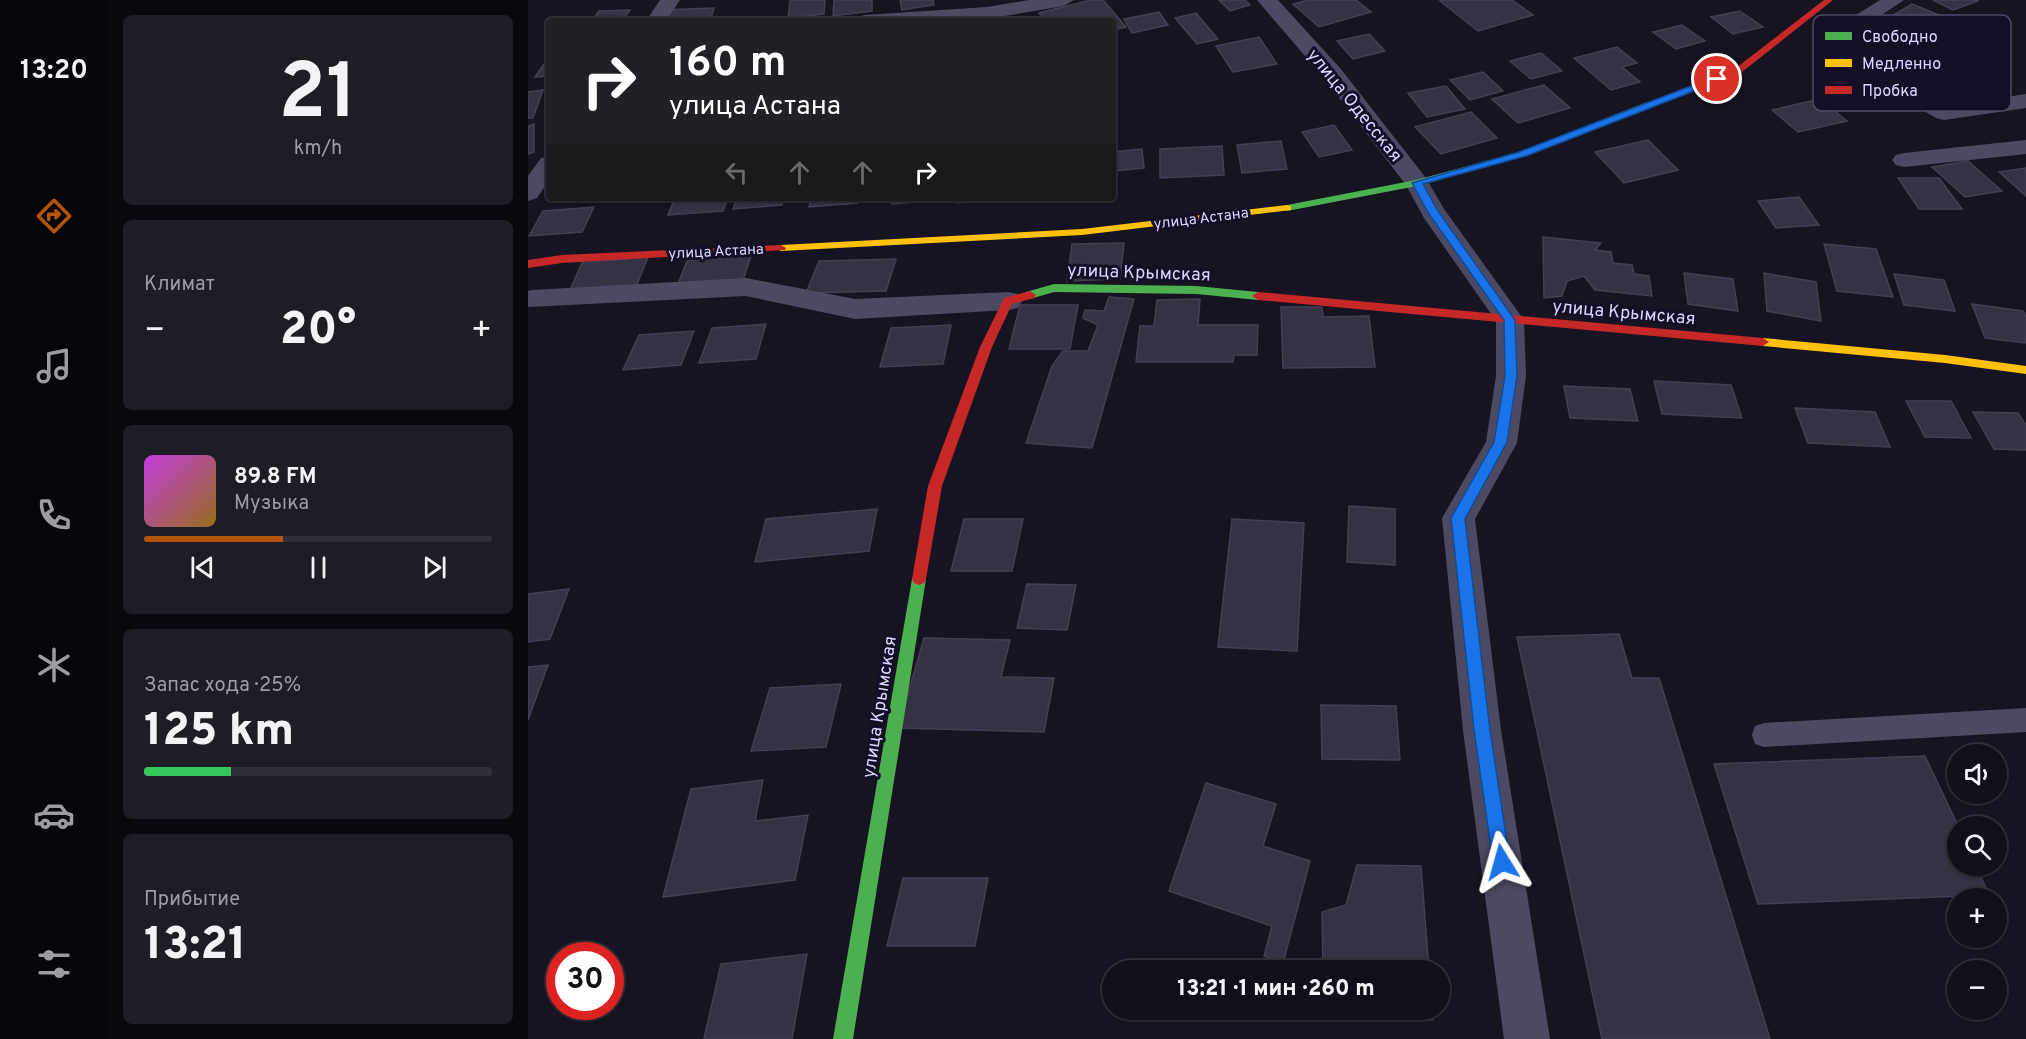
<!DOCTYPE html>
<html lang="ru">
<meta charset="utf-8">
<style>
:root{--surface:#110f19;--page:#1e1d26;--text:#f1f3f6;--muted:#9c9ca2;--line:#302f38;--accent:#b45309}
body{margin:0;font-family:Overpass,sans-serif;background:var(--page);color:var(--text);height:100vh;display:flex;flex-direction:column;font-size:22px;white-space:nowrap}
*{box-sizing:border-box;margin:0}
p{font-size:20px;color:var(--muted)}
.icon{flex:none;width:33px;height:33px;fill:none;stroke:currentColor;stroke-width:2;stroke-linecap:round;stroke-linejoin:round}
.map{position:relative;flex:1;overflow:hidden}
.side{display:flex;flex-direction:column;gap:15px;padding:15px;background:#09080e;width:420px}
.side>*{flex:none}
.guide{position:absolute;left:18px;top:18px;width:570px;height:183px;border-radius:6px;box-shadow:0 2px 4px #0004,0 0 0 2px var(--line);background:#202124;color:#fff;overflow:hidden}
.tools{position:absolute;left:1419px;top:744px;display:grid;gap:12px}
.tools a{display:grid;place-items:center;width:60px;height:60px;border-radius:50%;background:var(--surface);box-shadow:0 2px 4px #0004,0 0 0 2px var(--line);font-size:30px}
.speed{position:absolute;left:18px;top:942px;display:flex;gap:12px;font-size:30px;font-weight:700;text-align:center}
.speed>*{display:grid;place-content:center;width:78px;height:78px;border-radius:50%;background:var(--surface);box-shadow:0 2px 4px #0004,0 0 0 2px var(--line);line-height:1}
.speed .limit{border:9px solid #d22;background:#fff;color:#111}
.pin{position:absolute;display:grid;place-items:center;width:51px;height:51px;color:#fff;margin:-26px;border:3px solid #fff;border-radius:50%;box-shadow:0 2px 6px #0007}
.me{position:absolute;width:66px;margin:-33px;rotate:352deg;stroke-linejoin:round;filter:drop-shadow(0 0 4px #0008)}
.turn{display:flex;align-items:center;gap:21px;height:126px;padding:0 24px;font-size:27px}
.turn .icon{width:78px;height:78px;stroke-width:2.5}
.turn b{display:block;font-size:42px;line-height:51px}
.lanes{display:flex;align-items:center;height:57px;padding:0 24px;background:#0003;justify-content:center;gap:30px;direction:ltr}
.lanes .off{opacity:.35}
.big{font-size:45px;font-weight:800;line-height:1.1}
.side .widget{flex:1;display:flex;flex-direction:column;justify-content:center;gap:9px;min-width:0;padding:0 21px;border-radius:9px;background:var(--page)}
.side .dial{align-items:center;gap:0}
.dial b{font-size:78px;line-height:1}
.song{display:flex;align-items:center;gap:18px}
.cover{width:72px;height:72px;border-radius:9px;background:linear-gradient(135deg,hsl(290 70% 55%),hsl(40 70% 35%))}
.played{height:6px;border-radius:3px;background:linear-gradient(90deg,var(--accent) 40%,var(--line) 40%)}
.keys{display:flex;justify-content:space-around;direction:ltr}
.heat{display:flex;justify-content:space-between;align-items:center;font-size:33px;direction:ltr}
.charge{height:9px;border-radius:4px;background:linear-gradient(90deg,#34c759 25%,var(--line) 0)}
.trip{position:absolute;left:574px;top:960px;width:348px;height:60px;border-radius:30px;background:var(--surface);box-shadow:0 2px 4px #0004,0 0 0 2px var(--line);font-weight:800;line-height:60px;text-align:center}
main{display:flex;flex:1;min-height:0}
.tab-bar{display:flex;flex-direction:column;width:108px;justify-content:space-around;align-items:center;background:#07060a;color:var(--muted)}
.tab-bar .icon{width:42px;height:42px}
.tab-bar .active{color:var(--accent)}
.tab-bar b{font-size:27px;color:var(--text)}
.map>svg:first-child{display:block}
.building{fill:#353243;stroke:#443f55;stroke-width:1.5}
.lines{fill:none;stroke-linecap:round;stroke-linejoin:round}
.lane{fill:#4c4a62;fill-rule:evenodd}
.street{fill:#4c4a62;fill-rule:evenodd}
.fast{fill:#4caf50;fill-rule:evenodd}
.slow{fill:#ffc107;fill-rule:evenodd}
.jam{fill:#c62828;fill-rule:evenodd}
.route{fill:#1a73e8;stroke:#114b97;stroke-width:1.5}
.labels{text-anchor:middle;stroke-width:6;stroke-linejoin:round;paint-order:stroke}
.far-street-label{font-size:15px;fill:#dbd5ff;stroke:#140f26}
.street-label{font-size:18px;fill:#dbd5ff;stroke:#140f26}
.key{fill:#140f26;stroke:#504a67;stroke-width:1.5}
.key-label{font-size:16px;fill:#dbd5ff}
</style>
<main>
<nav class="tab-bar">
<b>13:20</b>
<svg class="icon active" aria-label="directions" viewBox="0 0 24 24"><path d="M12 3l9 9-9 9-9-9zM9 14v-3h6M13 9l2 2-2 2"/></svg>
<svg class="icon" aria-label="music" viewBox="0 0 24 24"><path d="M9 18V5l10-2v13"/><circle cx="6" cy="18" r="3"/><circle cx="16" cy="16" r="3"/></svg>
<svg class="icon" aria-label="phone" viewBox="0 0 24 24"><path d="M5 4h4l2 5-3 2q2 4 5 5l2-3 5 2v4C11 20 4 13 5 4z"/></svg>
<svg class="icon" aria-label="climate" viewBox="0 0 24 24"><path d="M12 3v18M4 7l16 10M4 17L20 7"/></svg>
<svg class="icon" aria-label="car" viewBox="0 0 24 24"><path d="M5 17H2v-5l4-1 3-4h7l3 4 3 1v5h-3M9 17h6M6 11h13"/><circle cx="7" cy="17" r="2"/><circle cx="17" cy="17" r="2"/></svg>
<svg class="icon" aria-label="filters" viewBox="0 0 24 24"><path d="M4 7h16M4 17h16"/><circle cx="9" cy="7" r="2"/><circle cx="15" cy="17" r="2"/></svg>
</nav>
<section class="side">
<div class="widget dial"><b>21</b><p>km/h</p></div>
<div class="widget"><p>Климат</p>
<div class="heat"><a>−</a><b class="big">20°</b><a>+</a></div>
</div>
<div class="widget">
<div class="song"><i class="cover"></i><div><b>89.8 FM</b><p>Музыка</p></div></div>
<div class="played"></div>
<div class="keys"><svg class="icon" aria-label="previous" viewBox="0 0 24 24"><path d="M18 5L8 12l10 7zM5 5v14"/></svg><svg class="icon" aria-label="pause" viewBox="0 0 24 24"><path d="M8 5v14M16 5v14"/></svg><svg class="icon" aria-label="next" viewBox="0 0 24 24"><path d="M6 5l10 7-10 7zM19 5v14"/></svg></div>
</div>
<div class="widget"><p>Запас хода · 25%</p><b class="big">125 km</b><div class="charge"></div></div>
<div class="widget"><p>Прибытие</p><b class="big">13:21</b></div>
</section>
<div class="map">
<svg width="1498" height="1039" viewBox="0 0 1498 1039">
<rect width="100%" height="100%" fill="#171421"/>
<g class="building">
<path d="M262,0H297L296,14L260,18Z"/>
<path d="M306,0H344V11L305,16Z"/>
<path d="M372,0H405L406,5L374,10Z"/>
<path d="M563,0H575L598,27L585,30V21H517L511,13Z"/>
<path d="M691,0H717L722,5L702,11Z"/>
<path d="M780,0H828L843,12L791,27L765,4Z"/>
<path d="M917,0H984L1005,15L950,31L912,1Z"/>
<path d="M1405,0H1449L1450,1L1425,10Z"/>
<path d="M1384,4L1418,18L1398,31L1364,16Z"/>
<path d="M186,8L182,21H130L135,10Z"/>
<path d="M102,10L94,21H64L71,11Z"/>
<path d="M1212,11L1235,27L1205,34L1183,17Z"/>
<path d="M631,12L640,25L604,33L596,19Z"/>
<path d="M668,13L690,39L669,44L647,18Z"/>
<path d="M1154,25L1177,41L1148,49L1125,32Z"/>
<path d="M841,34L857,51L825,59L809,41Z"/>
<path d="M731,37L749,64L705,72L688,46Z"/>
<path d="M1089,47L1109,63L1094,67L1112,82L1083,90L1046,58Z"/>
<path d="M1013,53L1034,71L1003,79L982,61Z"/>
<path d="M19,60L21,76L7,77Z"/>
<path d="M955,72L975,91L942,100L922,80Z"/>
<path d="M1016,85L1042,108L990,123L964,99Z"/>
<path d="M918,86L937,109L899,117L880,93Z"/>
<path d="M15,90L5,118H0V92Z"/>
<path d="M1292,99L1319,121L1270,132L1244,110Z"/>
<path d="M943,112L969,138L913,154L887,127Z"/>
<path d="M6,124V152L0,154V126Z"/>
<path d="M806,125L824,150L791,157L774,132Z"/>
<path d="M1120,140L1150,170L1096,183L1067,152Z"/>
<path d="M753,141L759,169L714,173L709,145Z"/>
<path d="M694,146L696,175L632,178V149Z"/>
<path d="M614,149L616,168L585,171V152Z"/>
<path d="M1440,161L1474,191L1437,197L1404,167Z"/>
<path d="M1498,168V196L1471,172Z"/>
<path d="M1370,178H1411L1434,209H1391Z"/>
<path d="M1271,197L1291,225L1248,228L1230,201Z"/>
<path d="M147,198H200L195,211L140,215Z"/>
<path d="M209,198H256L254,205L205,209Z"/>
<path d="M283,198H331L330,203L281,207Z"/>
<path d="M365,198H413V200L364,204Z"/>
<path d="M431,198H478L430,203Z"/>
<path d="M66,207L54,232L1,236L15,211Z"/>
<path d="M1015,237L1073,243L1067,250L1083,252L1085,263L1104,265L1106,274L1121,276L1124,296L1067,290L1056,276L1039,281L1034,296L1016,298Z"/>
<path d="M596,243L592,279L539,281L544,244Z"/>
<path d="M1296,244L1348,249L1365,297L1309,291Z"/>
<path d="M223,256L214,283L148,289L159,261Z"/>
<path d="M120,257L108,287L40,294L54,263Z"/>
<path d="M368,259L358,291L278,293L291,261Z"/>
<path d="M1156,273L1205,279L1210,311L1160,304Z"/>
<path d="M1236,273L1288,282L1293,321L1239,311Z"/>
<path d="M1366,274L1416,280L1427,311L1376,305Z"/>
<path d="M581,297L606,299L564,448L498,443L524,366L535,351H560L570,325L555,318L557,310L576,311Z"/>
<path d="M672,299L670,325H730L729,355H706L705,362H608L612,326H626L629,300Z"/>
<path d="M1444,304L1495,311L1498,317V343L1457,338Z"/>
<path d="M492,305H550L542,349H481Z"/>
<path d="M753,307H794L795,317L841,316L847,367L755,368Z"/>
<path d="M238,324L228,359L171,363L184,328Z"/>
<path d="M423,325L415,364L352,367L363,328Z"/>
<path d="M166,331L153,365L95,370L111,335Z"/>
<path d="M1126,381L1203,385L1214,418L1134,414Z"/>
<path d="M1036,386L1102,389L1110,421L1042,418Z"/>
<path d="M1378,401H1423L1443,438L1397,437Z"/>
<path d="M1267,408L1347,412L1362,447L1280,443Z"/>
<path d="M1445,412L1490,413L1498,425V450L1466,449Z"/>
<path d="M821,506L867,509V565L819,562Z"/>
<path d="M349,509L341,551L227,562L238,519Z"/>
<path d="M436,519H495L484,571H423Z"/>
<path d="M704,519L776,523L769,651L690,647Z"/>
<path d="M499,584L548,585L539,630L489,628Z"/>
<path d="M41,589L22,639L0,642V594Z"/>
<path d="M1091,634L1104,678H1131L1242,1039H1074L989,637Z"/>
<path d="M396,638L482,640L473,677L526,678L516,732L370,728Z"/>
<path d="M20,665L0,720V667Z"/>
<path d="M313,684L298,747L223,751L242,688Z"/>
<path d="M793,705L868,706L872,760L794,759Z"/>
<path d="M1397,756L1430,826V866H1448L1461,895L1230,904L1186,764Z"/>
<path d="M235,780L227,821L280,815L267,880L135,897L163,789Z"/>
<path d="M678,783L748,804L735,846L782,861L755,963L736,956L744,926L641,891Z"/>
<path d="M829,865L893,866L901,970H795L794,912L818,905Z"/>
<path d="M375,878H460L447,946H359Z"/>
<path d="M279,954L264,1039H176L193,964Z"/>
<path d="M796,1010H904L905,1020L796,1019Z"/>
</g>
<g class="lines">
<path class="lane" d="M1498,708V732L1236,747L1227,744L1224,735L1227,726L1236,723Z"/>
<g class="street">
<path d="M132,0H152L138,21H118Z"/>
<path d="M501,0H546L536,6L459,19L327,21L330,17L337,15L459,7Z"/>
<path d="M729,0H750L812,68L898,178L916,209L996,320L998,376L989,443L947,519L973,730L1022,1039H976L935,730L914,518L958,442L968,376V321L896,218L878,185L796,78Z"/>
<path d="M1352,0H1376L1310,44L1420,106L1498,94V108L1416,120L1408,118L1288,48L1285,44L1288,40Z"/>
<path d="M1498,140V154L1376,167L1368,165L1364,160L1368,155L1376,153Z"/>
<path d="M21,156V180L9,198L0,201V176L13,158Z"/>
<path d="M218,278L327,299L480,292L490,294L494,301L490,308L480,310L327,319L218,296L0,307V291L4,290Z"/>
</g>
<g class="fast">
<path d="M1119,102L1127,104L998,156L889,186L759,211L754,208L759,205L888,180L992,152Z"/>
<path d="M526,284L668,286L730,292L736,296L730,300L668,294L526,292L502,299L496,295L498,292Z"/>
<path d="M391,573L396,575L398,579L325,1039H305L384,579L386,575Z"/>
</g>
<g class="slow">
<path d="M759,205L763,206V210L554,235L253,251L248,248L253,245L554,229Z"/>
<path d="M1235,338L1417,355L1498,366V374L1417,363L1235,346L1229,342Z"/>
</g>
<g class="jam">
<path d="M1296,0H1305L1214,72L1125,106L1117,104L1208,68Z"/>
<path d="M253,245L258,248L257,250L34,263L0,268V260L34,255Z"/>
<path d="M502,291L508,295L506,298L484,304L464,347L414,486L398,579L396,583L391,585L386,583L384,579L400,486L452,347L476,298Z"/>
<path d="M730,292L1235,338L1241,342L1235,346L730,300L724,296Z"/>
</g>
</g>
<path class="route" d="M1189,76L1192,77V81L998,156L895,184L910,211L987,320L989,376L979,442L937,519L962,730L982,862L980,868L974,871L967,868L965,862L946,730L923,518L966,442L977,376L976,320L901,214L884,183L991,152Z"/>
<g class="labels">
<g class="far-street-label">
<text transform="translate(673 218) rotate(-7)" y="5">улица Астана</text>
<text transform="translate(188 251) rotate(-3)" y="5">улица Астана</text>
</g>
<g class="street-label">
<text transform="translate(827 105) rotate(51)" y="6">улица Одесская</text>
<text transform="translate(611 272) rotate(2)" y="6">улица Крымская</text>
<text transform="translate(1096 312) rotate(5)" y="6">улица Крымская</text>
<text transform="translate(351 707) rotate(-81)" y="6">улица Крымская</text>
</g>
</g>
<rect x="1285" y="15" width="198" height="96" rx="9" class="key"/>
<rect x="1297" y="32" width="27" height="8" fill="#4caf50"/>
<rect x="1297" y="59" width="27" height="8" fill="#ffc107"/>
<rect x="1297" y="86" width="27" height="8" fill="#c62828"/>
<g class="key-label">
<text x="1334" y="42">Свободно</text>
<text x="1334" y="69">Медленно</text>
<text x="1334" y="96">Пробка</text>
</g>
</svg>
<div class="tools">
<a><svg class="icon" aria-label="sound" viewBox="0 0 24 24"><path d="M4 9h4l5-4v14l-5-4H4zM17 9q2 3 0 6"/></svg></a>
<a><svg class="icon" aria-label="search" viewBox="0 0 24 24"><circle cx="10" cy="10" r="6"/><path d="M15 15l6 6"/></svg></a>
<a>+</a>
<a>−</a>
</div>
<div class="speed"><div class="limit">30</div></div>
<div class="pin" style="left:1189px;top:79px;background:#d93025"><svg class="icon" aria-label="arrive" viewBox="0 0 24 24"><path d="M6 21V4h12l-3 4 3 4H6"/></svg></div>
<svg class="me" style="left:974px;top:862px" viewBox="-20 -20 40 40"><path d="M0-17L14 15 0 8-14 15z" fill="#1a73e8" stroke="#fff" stroke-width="4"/></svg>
<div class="trip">13:21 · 1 мин · 260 m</div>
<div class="guide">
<div class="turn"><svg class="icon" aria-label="right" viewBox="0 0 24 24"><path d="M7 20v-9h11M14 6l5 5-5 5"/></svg><div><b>160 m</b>улица Астана</div></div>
<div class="lanes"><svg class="icon off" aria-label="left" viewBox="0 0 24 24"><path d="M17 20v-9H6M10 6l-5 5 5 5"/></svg><svg class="icon off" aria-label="ahead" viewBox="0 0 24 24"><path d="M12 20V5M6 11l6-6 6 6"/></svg><svg class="icon off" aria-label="ahead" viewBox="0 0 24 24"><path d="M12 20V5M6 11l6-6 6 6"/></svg><svg class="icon" aria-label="right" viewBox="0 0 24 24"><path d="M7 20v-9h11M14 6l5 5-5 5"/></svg></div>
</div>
</div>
</main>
